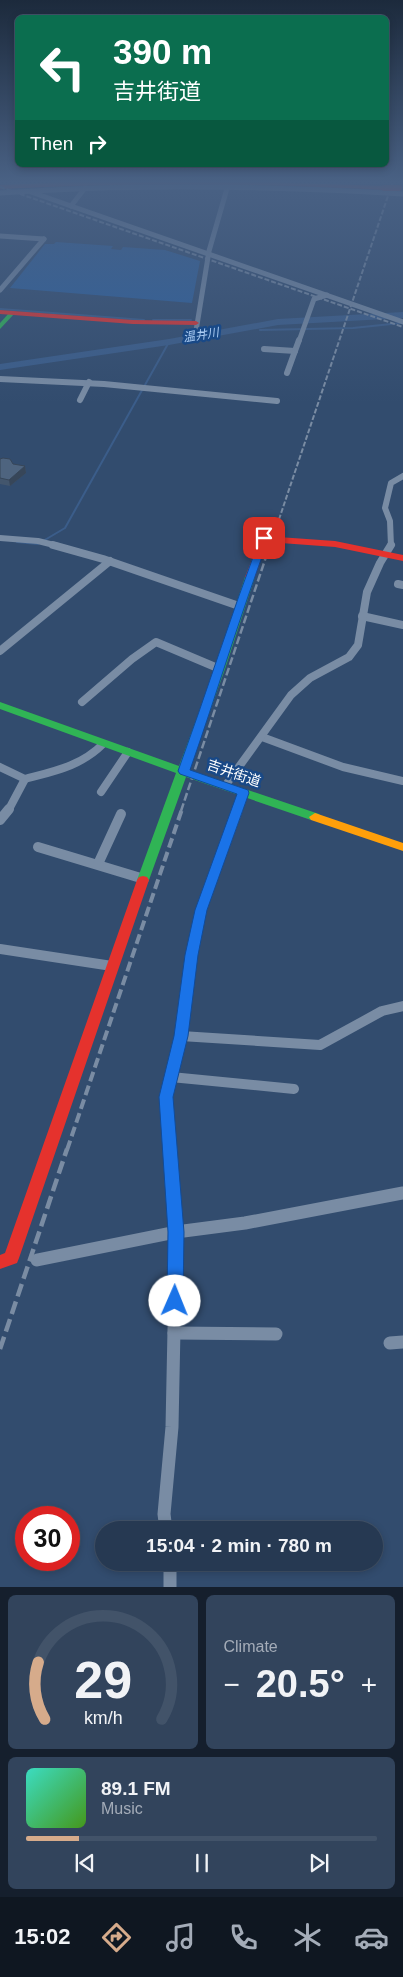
<!DOCTYPE html>
<meta charset="utf-8">
<style>
:root{--surface:#263952;--page:#32445c;--text:#f1f3f6;--muted:#a4acb8;--line:#425369;--accent:#d6ab8b}
body{margin:0;font-family:Helvetica,"Noto Sans JP",sans-serif;background:var(--page);color:var(--text);height:100vh;display:flex;flex-direction:column;font-size:19px;white-space:nowrap}
*{box-sizing:border-box;margin:0}
p{font-size:16px;color:var(--muted)}
.icon{flex:none;width:28px;height:28px;fill:none;stroke:currentColor;stroke-width:2;stroke-linecap:round;stroke-linejoin:round}
.map{position:relative;height:1587px;overflow:hidden}
.panel{display:flex;flex-direction:column;gap:8px;padding:8px;background:#151f2d;flex:1}
.panel>*{flex:none}
.banner{position:absolute;left:15px;top:15px;width:374px;height:152px;border-radius:8px;box-shadow:0 2px 8px #0003,0 0 0 1px var(--line);background:#0b6e4f;color:#fff;overflow:hidden}
.speed{position:absolute;left:15px;top:1506px;display:flex;gap:10px;font-size:25px;font-weight:700;text-align:center}
.speed>*{display:grid;place-content:center;width:65px;height:65px;border-radius:50%;background:var(--surface);box-shadow:0 2px 8px #0003,0 0 0 1px var(--line);line-height:1}
.speed .limit{border:8px solid #d22;background:#fff;color:#111}
.pin{position:absolute;display:grid;place-items:center;width:42px;height:42px;color:#fff;margin:-21px;border-radius:10px;box-shadow:0 2px 8px #0006}
.me{position:absolute;width:55px;margin:-28px;rotate:1deg;stroke-linejoin:round;filter:drop-shadow(0 0 4px #0008)}
.turn{display:flex;align-items:center;gap:18px;height:105px;padding:0 15px;font-size:22px}
.turn .icon{width:65px;height:65px;stroke-width:2.5}
.turn b{display:block;font-size:35px;line-height:42px}
.then{display:flex;align-items:center;height:48px;padding:0 15px;background:#0003;gap:10px;font-size:19px}
.big{font-size:38px;font-weight:700;line-height:1.1}
.panel .tile{flex:1;display:flex;flex-direction:column;justify-content:center;gap:8px;min-width:0;padding:0 18px;border-radius:8px;background:var(--page)}
.panel .dial{align-items:center;gap:0}
.dial svg{height:130px;overflow:visible;fill:none;stroke:var(--line);stroke-width:7;stroke-linecap:round;text-anchor:middle}
.dial text{fill:var(--text);stroke:none}
.song{display:flex;align-items:center;gap:15px}
.cover{width:60px;height:60px;border-radius:8px;background:linear-gradient(135deg,hsl(170 70% 55%),hsl(100 70% 35%))}
.played{height:5px;border-radius:2px;background:linear-gradient(90deg,var(--accent) 15%,var(--line) 15%)}
.keys{display:flex;justify-content:space-around;direction:ltr}
.heat{display:flex;justify-content:space-between;align-items:center;font-size:28px;direction:ltr}
.panel .tiles{flex:1;display:grid;gap:8px;grid-template-columns:1fr 1fr}
.tile:last-child{grid-column:span 2}
.trip{position:absolute;left:95px;top:1521px;width:288px;height:50px;border-radius:25px;background:var(--surface);box-shadow:0 2px 8px #0003,0 0 0 1px var(--line);font-weight:700;line-height:50px;text-align:center}
.tabs{display:flex;height:80px;justify-content:space-around;align-items:center;background:#0f1721;color:var(--muted)}
.tabs .icon{width:35px;height:35px}
.tabs .selected{color:var(--accent)}
.tabs b{font-size:22px;color:var(--text)}
.map>svg:first-child{display:block}
.green{fill:#2c609e}
.lines{fill:none;stroke-linecap:round;stroke-linejoin:round}
.stream{stroke:#3b5d8a;stroke-width:2}
.river{fill:#3b5d8a;fill-rule:evenodd}
.street-far4{stroke:#798ca4;stroke-width:5}
.street-far3{stroke:#798ca4;stroke-width:6}
.street-far2{stroke:#798ca4;stroke-width:8}
.street-far1{stroke:#798ca4;stroke-width:10}
.street{stroke:#798ca4;stroke-width:13}
.fast{fill:#30b455;fill-rule:evenodd}
.slow{fill:#ff9f0a;fill-rule:evenodd}
.jam{fill:#e5322d;fill-rule:evenodd}
.rail-far3{stroke:#7a8ca3;stroke-width:2;stroke-dasharray:5 2;stroke-linecap:butt}
.rail-far2{stroke:#7a8ca3;stroke-width:2.5;stroke-dasharray:8 3;stroke-linecap:butt}
.rail-far1{stroke:#7a8ca3;stroke-width:4;stroke-dasharray:10 4.5;stroke-linecap:butt}
.rail{stroke:#7a8ca3;stroke-width:4.5;stroke-dasharray:13 5.5;stroke-linecap:butt}
.jam-bridge{stroke:#e5322d;stroke-width:6}
.wall{fill:#43566d}
.shaded-wall{fill:#374659}
.building{fill:#4e647f;stroke:#374659}
.route{fill:#1a73e8;stroke:#114b97}
.labels{text-anchor:middle;stroke-width:5;stroke-linejoin:round;paint-order:stroke}
.far-water-label{font-size:12px;font-style:italic;fill:#accdf4;stroke:#194987}
.street-label{font-size:14px;fill:#fff;stroke:#194987}
</style>
<div class="map">
<svg width="403" height="1587" viewBox="0 0 403 1587">
<rect width="100%" height="100%" fill="#324c6e"/>
<path class="green" d="M56,242L113,246L111,249L121,250L123,247L165,250L200,261L192,303L10,288L45,244H54Z"/>
<g class="lines">
<g class="stream">
<path d="M0,309L144,320"/>
<path d="M153,320H191"/>
<path d="M260,330L353,328L401,323"/>
<path d="M17,542L38,544L65,528L169,342"/>
</g>
<path class="river" d="M403,312V318L278,325L169,345L0,370V364L169,339L278,319Z"/>
<g class="street-far4">
<path d="M31,192L403,322"/>
<path d="M0,193C135,183 268,186 403,194"/>
<path d="M71,206L85,188"/>
<path d="M0,236L44,239"/>
<path d="M0,290L44,239"/>
<path d="M196,331L209,251L228,185"/>
<path d="M299,341L314,299L327,295"/>
</g>
<g class="street-far3">
<path d="M264,349L295,351"/>
<path d="M287,373L299,340"/>
<path d="M0,379L104,384L277,401"/>
<path d="M80,400L89,382"/>
<path d="M0,538L38,541L58,546"/>
<path d="M391,546L390,521L385,508L391,483L403,476"/>
</g>
<g class="street-far2">
<path d="M53,545L103,559L239,606"/>
<path d="M398,584L403,585"/>
<path d="M362,616L403,625"/>
<path d="M0,651L110,561"/>
<path d="M82,702L132,659L156,642L220,669"/>
<path d="M262,737L343,767L403,781"/>
<path d="M0,767L25,779"/>
<path d="M225,786L291,695L310,678L349,657L358,645L367,592L380,563L391,545"/>
<path d="M101,792L128,752"/>
<path d="M8,811L25,779C55,771 81,766 103,744"/>
<path d="M238,811L244,793"/>
</g>
<g class="street-far1">
<path d="M0,820L9,809"/>
<path d="M38,847L144,879"/>
<path d="M98,864L121,814"/>
<path d="M0,949L112,966"/>
<path d="M181,1036L320,1045L382,1011L403,1006"/>
<path d="M171,1077L294,1089"/>
<path d="M170,1150L166,1097L181,1036L191,955L201,910L238,809"/>
</g>
<g class="street">
<path d="M37,1260L176,1232L245,1223L403,1193"/>
<path d="M174,1333L276,1334"/>
<path d="M390,1343L403,1342"/>
<path d="M166,1530L164,1514L172,1427L176,1232L170,1149"/>
<path d="M170,1562V1587"/>
</g>
<g class="fast">
<path d="M10,312L15,313L0,329V323Z"/>
<path d="M250,574L255,577L225,669L189,770L319,814L321,817L319,820H311L186,777L149,880L147,883H139L137,880L176,773L0,709V702L179,766L215,669L245,577Z"/>
</g>
<path class="slow" d="M315,813L403,843V851L311,820L309,817Z"/>
<g class="jam">
<path d="M96,181C192,180 288,182 384,186L387,188L384,190C256,183 128,182 0,189V185Z"/>
<path d="M0,310L133,320L196,321L199,323L196,325L133,324L0,314Z"/>
<path d="M264,536L335,541L403,555V561L335,547L267,542L255,577L250,580L247,579L245,577L260,539Z"/>
<path d="M143,876L147,877L149,880L19,1258L17,1263L0,1269V1255L5,1253L137,880L139,877Z"/>
</g>
<g class="rail-far3">
<path d="M0,187L403,327"/>
<path d="M270,546L393,181"/>
</g>
<path class="rail-far2" d="M181,811L270,545"/>
<path class="rail-far1" d="M67,1150L182,809"/>
<path class="rail" d="M0,1349L67,1149"/>
<path class="jam-bridge" d="M384,188H399"/>
</g>
<path class="wall" d="M0,459L13,464L25,466L26,473L10,486L0,484Z"/>
<path class="shaded-wall" d="M25,466L26,473L10,486L9,480Z"/>
<path class="building" d="M3,458L10,459L13,464L25,466L9,480L0,478V459Z"/>
<linearGradient id="sky" x2="0" y2="1"><stop stop-color="#1c2a3c"/><stop offset="0.45" stop-color="#496184"/><stop offset="1" stop-color="#496184" stop-opacity="0"/></linearGradient>
<rect width="403" height="403" fill="url(#sky)"/>
<path class="route" d="M264,536L269,538C240,615 217,693 190,770L248,790L249,793L207,910L198,955L188,1036L173,1097L184,1232L183,1301L181,1306L175,1308L169,1306L167,1301L168,1232L159,1097L174,1036L185,955L195,910L237,794L180,774L178,771C206,694 231,615 260,538Z"/>
<g class="labels">
<g class="far-water-label">
<text transform="translate(201 335) rotate(-9)" y="4">温井川</text>
</g>
<g class="street-label">
<text transform="translate(234 773) rotate(19)" y="5">吉井街道</text>
</g>
</g>
</svg>
<div class="speed"><div class="limit">30</div></div>
<div class="pin" style="left:264px;top:538px;background:#d93025"><svg class="icon" aria-label="arrive" viewBox="0 0 24 24"><path d="M6 21V4h12l-3 4 3 4H6"/></svg></div>
<svg class="me" style="left:175px;top:1301px" viewBox="-20 -20 40 40"><circle r="19" fill="#fff"/><path d="M0-13L10 11 0 6-10 11z" fill="#1a73e8"/></svg>
<div class="trip">15:04 · 2 min · 780 m</div>
<div class="banner">
<div class="turn"><svg class="icon" aria-label="left" viewBox="0 0 24 24"><path d="M17 20v-9H6M10 6l-5 5 5 5"/></svg><div><b>390 m</b>吉井街道</div></div>
<div class="then">Then<svg class="icon" aria-label="right" viewBox="0 0 24 24"><path d="M7 20v-9h11M14 6l5 5-5 5"/></svg></div>
</div>
</div>
<section class="panel">
<div class="tiles">
<div class="tile dial"><svg viewBox="0 0 100 80">
<path d="M14 69A42 42 0 1 1 86 69"/>
<path d="M14 69A42 42 0 0 1 10 34" stroke="#d6ab8b"/>
<text x="50" y="56" font-size="32" font-weight="700">29</text>
<text x="50" y="72" font-size="11">km/h</text>
</svg></div>
<div class="tile"><p>Climate</p>
<div class="heat"><a>−</a><b class="big">20.5°</b><a>+</a></div>
</div>
<div class="tile">
<div class="song"><i class="cover"></i><div><b>89.1 FM</b><p>Music</p></div></div>
<div class="played"></div>
<div class="keys"><svg class="icon" aria-label="previous" viewBox="0 0 24 24"><path d="M18 5L8 12l10 7zM5 5v14"/></svg><svg class="icon" aria-label="pause" viewBox="0 0 24 24"><path d="M8 5v14M16 5v14"/></svg><svg class="icon" aria-label="next" viewBox="0 0 24 24"><path d="M6 5l10 7-10 7zM19 5v14"/></svg></div>
</div>
</div>
</section>
<nav class="tabs">
<b>15:02</b>
<svg class="icon selected" aria-label="directions" viewBox="0 0 24 24"><path d="M12 3l9 9-9 9-9-9zM9 14v-3h6M13 9l2 2-2 2"/></svg>
<svg class="icon" aria-label="music" viewBox="0 0 24 24"><path d="M9 18V5l10-2v13"/><circle cx="6" cy="18" r="3"/><circle cx="16" cy="16" r="3"/></svg>
<svg class="icon" aria-label="phone" viewBox="0 0 24 24"><path d="M5 4h4l2 5-3 2q2 4 5 5l2-3 5 2v4C11 20 4 13 5 4z"/></svg>
<svg class="icon" aria-label="climate" viewBox="0 0 24 24"><path d="M12 3v18M4 7l16 10M4 17L20 7"/></svg>
<svg class="icon" aria-label="car" viewBox="0 0 24 24"><path d="M5 17H2v-5l4-1 3-4h7l3 4 3 1v5h-3M9 17h6M6 11h13"/><circle cx="7" cy="17" r="2"/><circle cx="17" cy="17" r="2"/></svg>
</nav>
